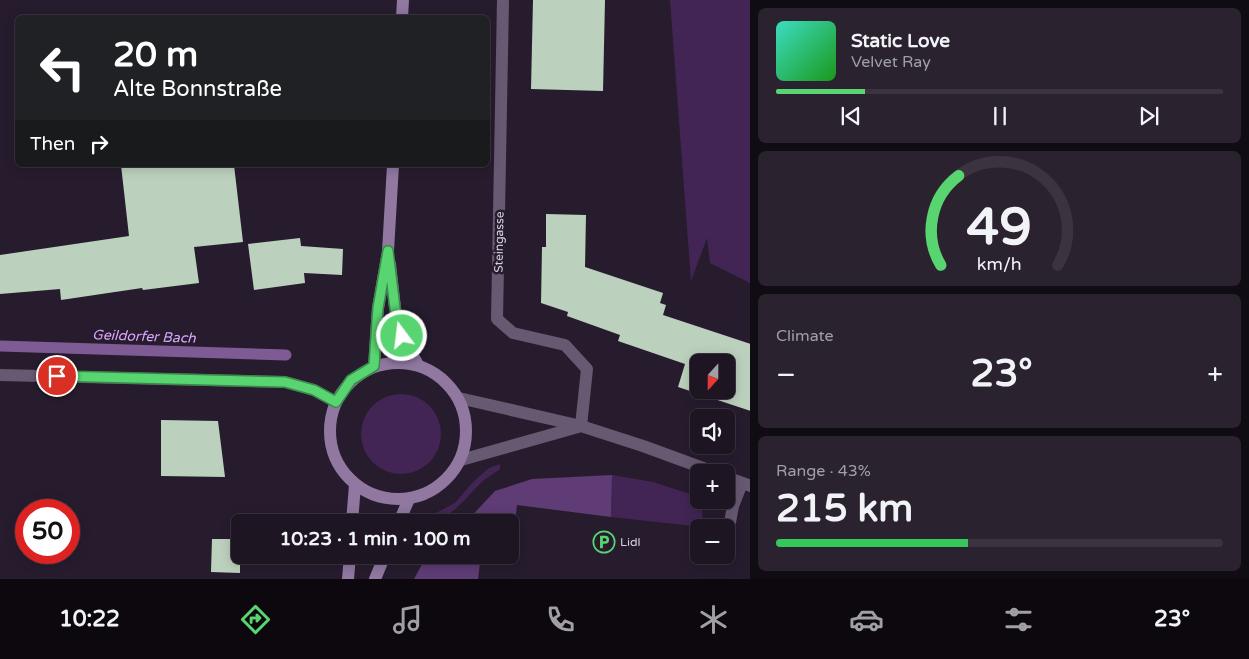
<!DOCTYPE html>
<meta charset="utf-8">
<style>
:root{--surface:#1d1522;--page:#2a222f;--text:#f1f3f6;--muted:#a09fa5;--line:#3b3440;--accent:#58d570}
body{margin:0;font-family:"Varela Round",sans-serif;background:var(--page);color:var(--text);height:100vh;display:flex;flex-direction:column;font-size:19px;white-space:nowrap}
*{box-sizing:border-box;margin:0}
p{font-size:16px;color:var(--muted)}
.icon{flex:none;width:28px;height:28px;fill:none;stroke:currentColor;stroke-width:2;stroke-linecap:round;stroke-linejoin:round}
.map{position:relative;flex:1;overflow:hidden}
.drawer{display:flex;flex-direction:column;gap:8px;padding:8px;background:#100c13;width:499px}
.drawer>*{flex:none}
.top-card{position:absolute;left:15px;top:15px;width:475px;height:152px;border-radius:8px;box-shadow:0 2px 12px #0003,0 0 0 1px var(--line);background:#202124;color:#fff;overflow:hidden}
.needle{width:32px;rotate:201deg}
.fabs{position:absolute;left:690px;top:354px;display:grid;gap:10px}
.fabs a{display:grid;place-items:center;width:45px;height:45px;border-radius:8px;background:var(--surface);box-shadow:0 2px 12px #0003,0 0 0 1px var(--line);font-size:25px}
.speed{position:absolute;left:15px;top:499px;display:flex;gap:10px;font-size:25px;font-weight:700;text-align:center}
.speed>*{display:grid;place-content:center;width:65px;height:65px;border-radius:50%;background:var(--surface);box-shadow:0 2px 12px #0003,0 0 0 1px var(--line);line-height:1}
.speed .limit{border:8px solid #d22;background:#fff;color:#111}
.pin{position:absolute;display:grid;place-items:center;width:42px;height:42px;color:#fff;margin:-21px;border:2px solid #fff;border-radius:50%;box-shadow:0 1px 5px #0007}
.me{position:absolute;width:55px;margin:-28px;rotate:345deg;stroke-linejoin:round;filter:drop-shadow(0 0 4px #0008)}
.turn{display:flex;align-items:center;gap:18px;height:105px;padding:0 15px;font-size:22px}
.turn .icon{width:65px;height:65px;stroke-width:2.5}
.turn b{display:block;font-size:35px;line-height:42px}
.then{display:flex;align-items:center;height:48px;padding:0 15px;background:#0003;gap:10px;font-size:19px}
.big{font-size:38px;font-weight:700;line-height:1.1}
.drawer .tile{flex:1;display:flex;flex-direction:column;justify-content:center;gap:8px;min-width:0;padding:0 18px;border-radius:8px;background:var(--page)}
.drawer .dial{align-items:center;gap:0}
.dial svg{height:130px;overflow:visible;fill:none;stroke:var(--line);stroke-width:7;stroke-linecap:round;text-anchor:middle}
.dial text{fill:var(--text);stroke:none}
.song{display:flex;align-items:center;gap:15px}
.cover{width:60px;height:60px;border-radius:8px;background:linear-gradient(135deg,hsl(170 70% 55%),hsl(120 70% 35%))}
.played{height:5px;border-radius:2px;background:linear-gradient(90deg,var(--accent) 20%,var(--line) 20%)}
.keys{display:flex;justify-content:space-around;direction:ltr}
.heat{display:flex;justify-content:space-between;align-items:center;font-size:28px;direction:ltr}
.charge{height:8px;border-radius:4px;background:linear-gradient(90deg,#34c759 43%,var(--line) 0)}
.trip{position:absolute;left:231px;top:514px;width:288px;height:50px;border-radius:8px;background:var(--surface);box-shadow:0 2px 12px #0003,0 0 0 1px var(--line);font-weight:700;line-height:50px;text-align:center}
.tabs{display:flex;height:80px;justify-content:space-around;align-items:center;background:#0c080e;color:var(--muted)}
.tabs .icon{width:35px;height:35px}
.tabs .selected{color:var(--accent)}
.tabs b{font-size:22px;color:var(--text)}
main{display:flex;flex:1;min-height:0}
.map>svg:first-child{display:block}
.green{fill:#422554}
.forest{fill:#5f3c75}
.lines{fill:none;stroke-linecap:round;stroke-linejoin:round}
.stream{stroke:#7f5b96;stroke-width:11}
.building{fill:#bcd1bd;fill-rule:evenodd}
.lane{stroke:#685973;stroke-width:12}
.street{stroke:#685973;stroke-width:12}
.secondary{stroke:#9078a1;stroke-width:12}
.route-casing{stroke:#398a49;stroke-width:12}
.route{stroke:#58d570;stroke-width:9}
.labels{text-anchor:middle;stroke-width:5;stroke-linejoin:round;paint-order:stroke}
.street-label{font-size:12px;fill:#d8d2de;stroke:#271c2e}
.poi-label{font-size:12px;fill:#d8d2de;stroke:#271c2e;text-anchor:start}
.water-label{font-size:14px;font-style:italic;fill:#dba8fd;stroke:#271c2e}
</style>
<main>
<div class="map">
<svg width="751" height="579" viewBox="0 0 751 579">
<rect width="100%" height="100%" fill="#271c2e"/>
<g class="green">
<path d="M670,0H750V283L710,263L707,238L691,281Z"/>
<circle cx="401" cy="434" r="40"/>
<path d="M500,464V469C495,473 489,476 484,480C466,496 450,523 424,522L434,514L455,503L473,482L489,468Z"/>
<path d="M612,475L653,482L690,494L702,504L703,527L611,517Z"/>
</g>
<g class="forest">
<path d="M612,475L611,517L517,505L514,530L510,531V522H466L495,491L532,479Z"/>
<path d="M427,555H481L478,579H414Z"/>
</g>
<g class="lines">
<path class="stream" d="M0,346L286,355"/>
</g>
<g class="building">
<path d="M533,0H605L603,91L531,89Z"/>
<path d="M121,165H234L243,242L194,247L199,283L143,290L142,288L61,300L60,289L0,294V255L129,236Z"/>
<path d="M546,214L586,215L585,267L663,293L660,303L666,305L663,315L751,344V411L678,387L685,364L618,341L620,335L567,316L568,312L541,303L542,247H546ZM699,362H726V390H699Z"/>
<path d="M300,238L301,246L343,249L342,275L304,273L305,283L254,290L248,244Z"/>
<path d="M161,420L218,421L225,477L161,476Z"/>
<path d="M212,539H240V573L211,572Z"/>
</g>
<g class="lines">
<g class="lane">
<path d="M503,0L497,319L513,333L565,345L587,369L581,426"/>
<path d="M726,544L733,506L742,483"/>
</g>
<g class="street">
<path d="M0,375L285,382L314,390L336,402"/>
<path d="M459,398L581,426L643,446L714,472"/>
<path d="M461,460L578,427"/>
<path d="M726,477L751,486"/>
</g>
<g class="secondary">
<path d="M402,18L403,0"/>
<path d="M390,264L395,308L402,336L418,365"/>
<circle cx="398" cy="431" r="68"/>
<path d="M374,366L378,308L388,251L393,165"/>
<path d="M352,522L355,485"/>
<path d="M399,522L409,499"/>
<path d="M348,579L350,555"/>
<path d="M375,579L385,555"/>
</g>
</g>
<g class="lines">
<g class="route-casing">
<path id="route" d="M57,376L285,382L314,390L336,402L351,380L374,366L378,308L388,251L395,308L402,336"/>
</g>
<use href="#route" class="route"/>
</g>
<defs>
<g id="parking-ring" transform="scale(1.125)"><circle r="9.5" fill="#271c2e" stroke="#58d570" stroke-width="1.5"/><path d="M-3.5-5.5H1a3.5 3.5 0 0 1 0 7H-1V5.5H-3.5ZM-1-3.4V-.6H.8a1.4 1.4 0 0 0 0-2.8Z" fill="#58d570"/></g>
</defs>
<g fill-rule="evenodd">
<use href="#parking-ring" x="604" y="542"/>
</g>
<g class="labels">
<g class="street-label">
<text transform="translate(499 242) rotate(-89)" y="4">Steingasse</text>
</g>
<g class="poi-label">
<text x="620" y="546">Lidl</text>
</g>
<g class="water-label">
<text transform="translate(144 336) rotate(2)" y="5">Geildorfer Bach</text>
</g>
</g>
</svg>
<div class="fabs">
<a><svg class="needle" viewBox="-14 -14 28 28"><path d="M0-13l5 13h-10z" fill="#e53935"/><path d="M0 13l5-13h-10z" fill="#a09fa5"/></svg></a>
<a><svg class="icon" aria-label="sound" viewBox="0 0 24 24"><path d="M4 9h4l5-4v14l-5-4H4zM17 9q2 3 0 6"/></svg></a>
<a>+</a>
<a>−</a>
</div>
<div class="speed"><div class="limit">50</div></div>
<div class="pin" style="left:57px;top:376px;background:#d93025"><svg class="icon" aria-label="arrive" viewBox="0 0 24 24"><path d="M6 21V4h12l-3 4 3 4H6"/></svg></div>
<svg class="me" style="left:402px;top:336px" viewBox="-20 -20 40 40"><circle r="17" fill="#58d570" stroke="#fff" stroke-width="3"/><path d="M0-11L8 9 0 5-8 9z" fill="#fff"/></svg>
<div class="trip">10:23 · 1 min · 100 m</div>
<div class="top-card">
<div class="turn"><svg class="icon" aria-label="left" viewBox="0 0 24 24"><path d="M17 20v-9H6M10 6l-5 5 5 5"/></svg><div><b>20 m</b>Alte Bonnstraße</div></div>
<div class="then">Then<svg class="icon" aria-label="right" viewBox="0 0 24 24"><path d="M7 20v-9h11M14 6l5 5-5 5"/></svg></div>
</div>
</div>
<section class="drawer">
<div class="tile">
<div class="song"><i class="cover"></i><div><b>Static Love</b><p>Velvet Ray</p></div></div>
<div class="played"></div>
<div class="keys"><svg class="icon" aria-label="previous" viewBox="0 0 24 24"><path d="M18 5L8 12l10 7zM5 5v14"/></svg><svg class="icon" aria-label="pause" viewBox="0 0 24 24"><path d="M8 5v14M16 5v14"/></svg><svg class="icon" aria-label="next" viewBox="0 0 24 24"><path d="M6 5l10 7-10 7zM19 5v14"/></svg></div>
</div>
<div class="tile dial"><svg viewBox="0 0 100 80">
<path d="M14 69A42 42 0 1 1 86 69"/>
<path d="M14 69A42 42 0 0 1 25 14" stroke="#58d570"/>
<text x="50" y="56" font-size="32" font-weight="700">49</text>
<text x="50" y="72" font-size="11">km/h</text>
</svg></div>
<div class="tile"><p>Climate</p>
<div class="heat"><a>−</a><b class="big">23°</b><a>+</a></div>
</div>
<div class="tile"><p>Range · 43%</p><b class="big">215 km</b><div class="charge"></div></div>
</section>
</main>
<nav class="tabs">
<b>10:22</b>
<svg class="icon selected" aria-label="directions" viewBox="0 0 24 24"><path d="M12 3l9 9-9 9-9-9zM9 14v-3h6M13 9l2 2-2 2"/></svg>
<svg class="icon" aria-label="music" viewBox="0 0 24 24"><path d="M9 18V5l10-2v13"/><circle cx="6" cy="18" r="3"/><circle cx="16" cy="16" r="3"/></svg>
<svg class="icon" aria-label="phone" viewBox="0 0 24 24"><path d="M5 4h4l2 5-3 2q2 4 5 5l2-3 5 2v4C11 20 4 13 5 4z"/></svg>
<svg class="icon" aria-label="climate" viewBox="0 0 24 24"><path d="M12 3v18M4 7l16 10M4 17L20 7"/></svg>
<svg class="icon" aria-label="car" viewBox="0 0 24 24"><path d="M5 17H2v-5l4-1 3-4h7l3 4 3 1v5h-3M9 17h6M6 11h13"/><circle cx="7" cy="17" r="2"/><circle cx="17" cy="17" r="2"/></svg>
<svg class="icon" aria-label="filters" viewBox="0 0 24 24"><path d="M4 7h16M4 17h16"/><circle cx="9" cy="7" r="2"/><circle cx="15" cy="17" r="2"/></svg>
<b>23°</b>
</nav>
